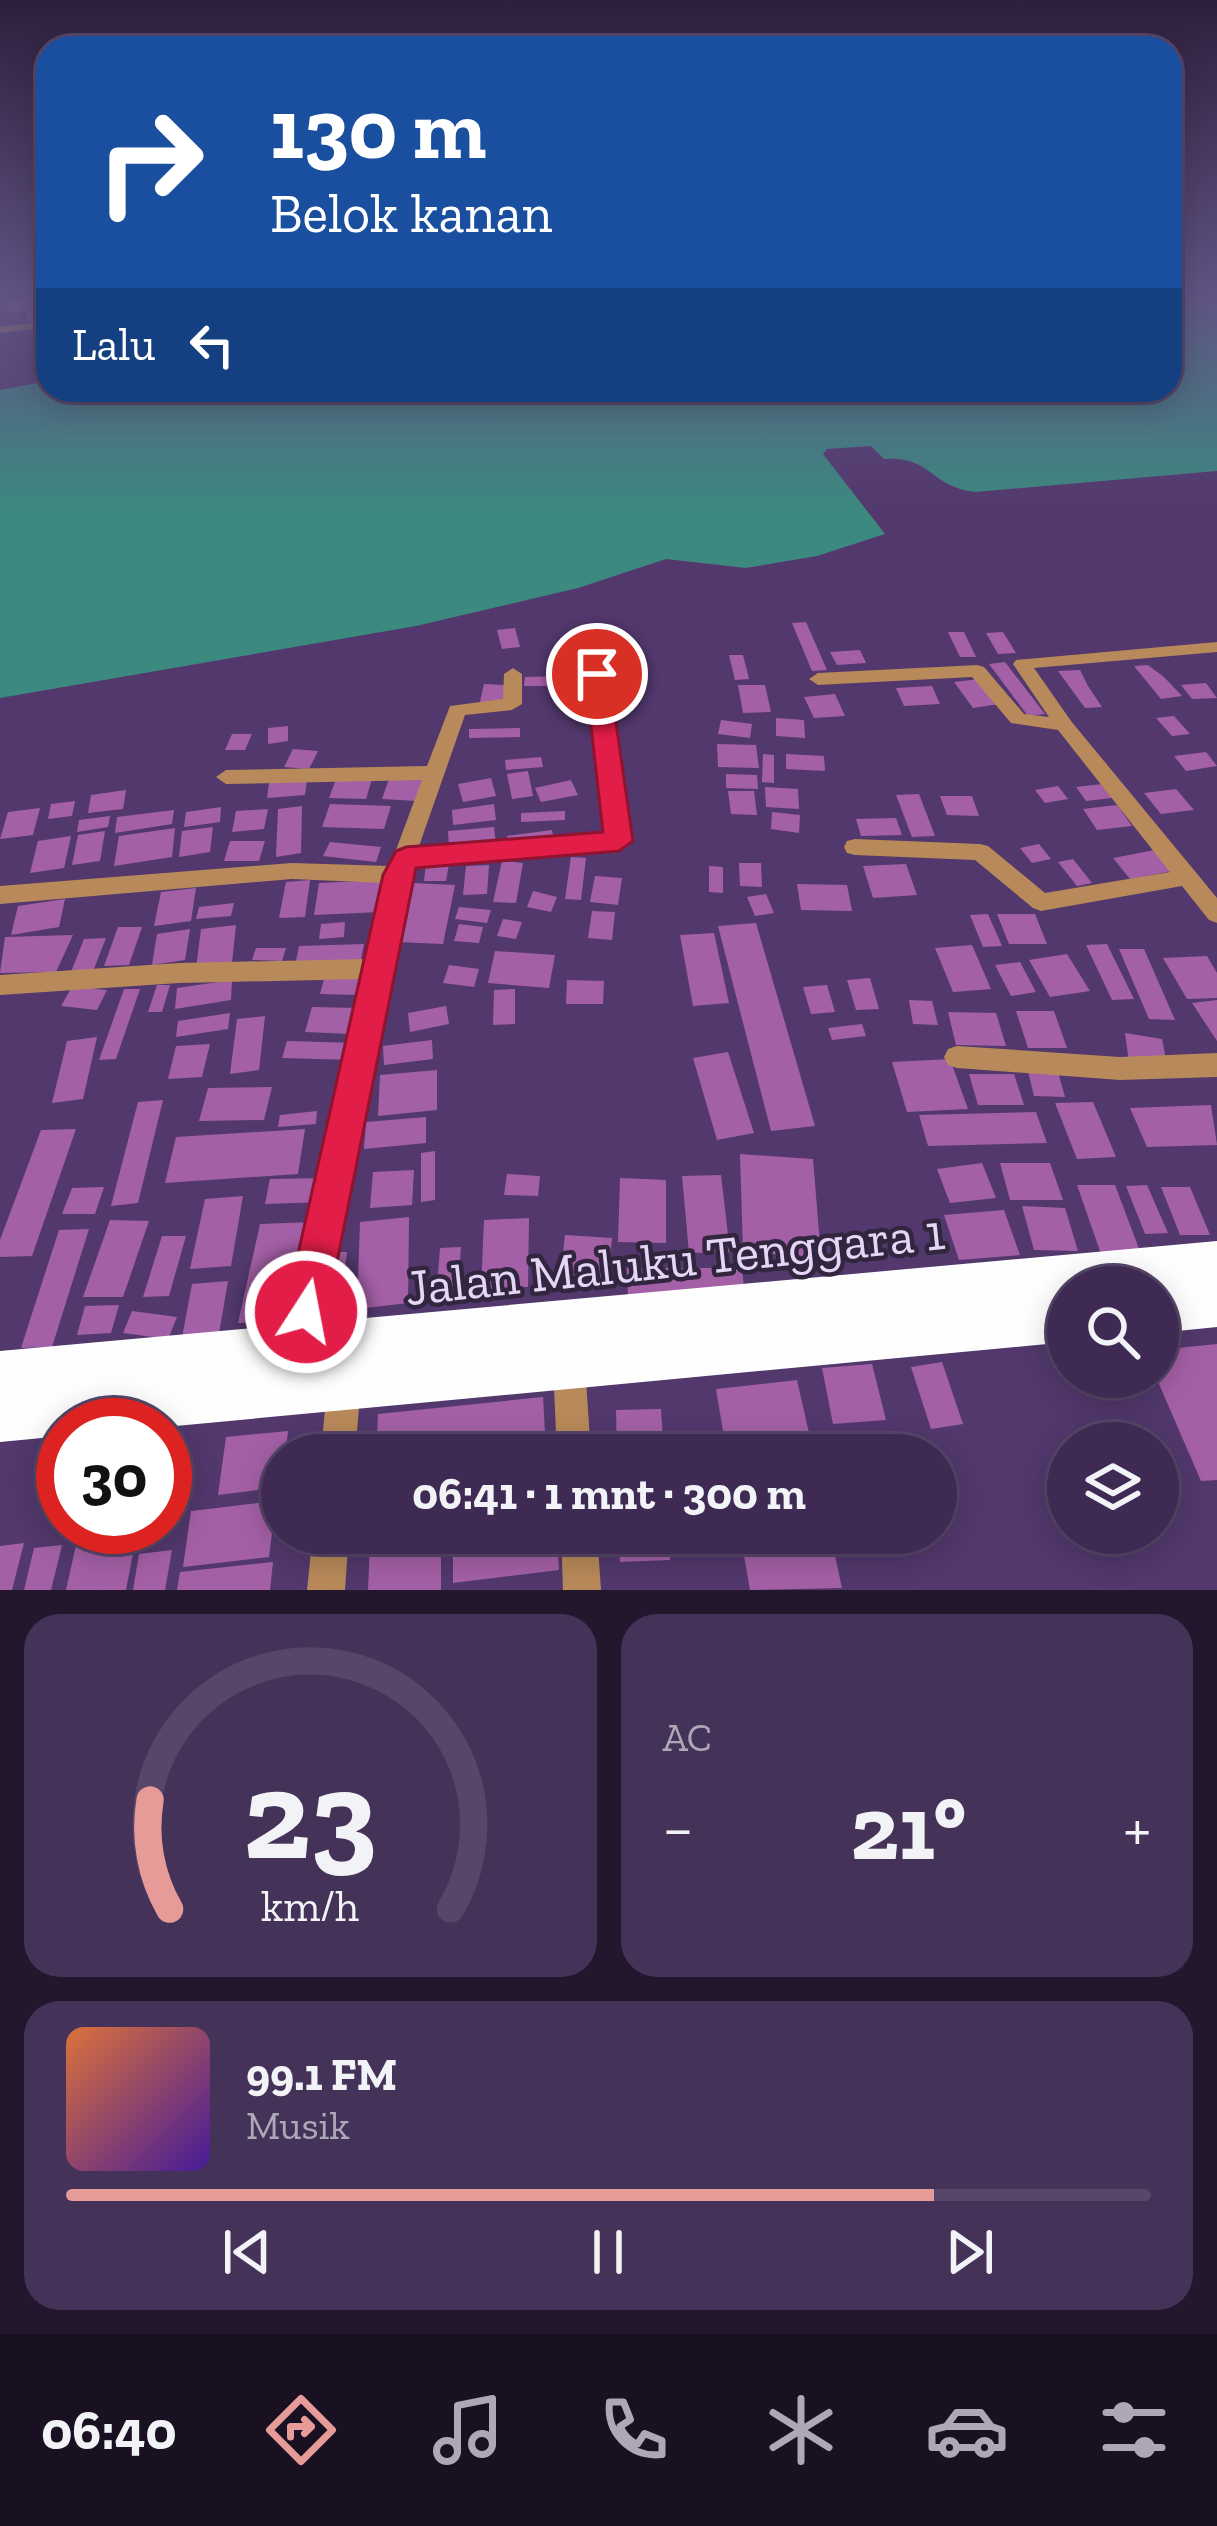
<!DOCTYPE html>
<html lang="id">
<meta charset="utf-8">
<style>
:root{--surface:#3e2a52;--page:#453259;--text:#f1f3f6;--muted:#ada7b8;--line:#574669;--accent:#e69b98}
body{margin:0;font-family:"Zilla Slab",serif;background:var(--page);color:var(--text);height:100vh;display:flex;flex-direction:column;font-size:45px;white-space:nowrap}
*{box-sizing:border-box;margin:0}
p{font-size:39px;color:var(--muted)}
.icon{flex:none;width:66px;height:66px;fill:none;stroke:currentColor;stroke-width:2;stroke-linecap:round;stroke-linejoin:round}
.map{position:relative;height:1590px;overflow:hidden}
.side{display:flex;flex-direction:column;gap:24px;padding:24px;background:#22172d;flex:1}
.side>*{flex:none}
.guide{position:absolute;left:36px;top:36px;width:1146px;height:366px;border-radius:36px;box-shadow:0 6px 30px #0003,0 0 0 3px var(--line);background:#1a4fa0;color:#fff;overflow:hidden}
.fabs{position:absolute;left:1047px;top:1266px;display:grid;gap:24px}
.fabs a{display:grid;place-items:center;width:132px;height:132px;border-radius:50%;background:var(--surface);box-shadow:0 6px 30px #0003,0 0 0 3px var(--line);font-size:60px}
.speed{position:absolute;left:36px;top:1398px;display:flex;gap:24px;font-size:60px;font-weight:700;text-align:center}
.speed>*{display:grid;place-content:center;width:156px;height:156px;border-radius:50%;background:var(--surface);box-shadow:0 6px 30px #0003,0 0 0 3px var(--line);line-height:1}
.speed .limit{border:18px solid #d22;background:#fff;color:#111}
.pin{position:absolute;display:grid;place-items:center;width:102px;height:102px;color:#fff;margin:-51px;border:6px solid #fff;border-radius:50%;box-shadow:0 3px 12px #0007}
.me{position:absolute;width:132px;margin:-66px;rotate:11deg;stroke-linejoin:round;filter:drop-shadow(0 0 9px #0008)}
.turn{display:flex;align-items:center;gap:42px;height:252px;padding:0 36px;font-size:54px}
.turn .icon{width:156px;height:156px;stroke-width:2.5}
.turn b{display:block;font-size:84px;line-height:102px}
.then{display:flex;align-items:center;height:114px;padding:0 36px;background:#0003;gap:24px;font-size:45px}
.big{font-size:90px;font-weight:700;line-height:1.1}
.side .card{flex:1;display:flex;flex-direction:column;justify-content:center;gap:18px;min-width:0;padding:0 42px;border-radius:36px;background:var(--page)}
.side .dial{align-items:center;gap:0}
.dial svg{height:312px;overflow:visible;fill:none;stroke:var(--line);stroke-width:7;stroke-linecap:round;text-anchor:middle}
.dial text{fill:var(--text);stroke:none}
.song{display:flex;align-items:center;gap:36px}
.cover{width:144px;height:144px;border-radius:18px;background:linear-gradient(135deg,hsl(20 70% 55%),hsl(260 70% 35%))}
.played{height:12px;border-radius:6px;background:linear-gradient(90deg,var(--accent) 80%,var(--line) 80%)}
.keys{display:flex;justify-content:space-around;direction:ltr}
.heat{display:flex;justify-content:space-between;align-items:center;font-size:66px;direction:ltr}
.side .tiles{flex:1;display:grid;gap:24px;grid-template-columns:1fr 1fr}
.card:last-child{grid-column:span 2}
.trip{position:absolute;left:261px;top:1434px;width:696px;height:120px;border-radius:60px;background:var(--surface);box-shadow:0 6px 30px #0003,0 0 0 3px var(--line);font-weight:700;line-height:120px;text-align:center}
.tabs{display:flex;height:192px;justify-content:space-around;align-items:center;background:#191121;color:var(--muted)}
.tabs .icon{width:84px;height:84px}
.tabs .current{color:var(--accent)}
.tabs b{font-size:54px;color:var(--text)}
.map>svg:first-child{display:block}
.water{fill:#3c8980}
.building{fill:#a460a7}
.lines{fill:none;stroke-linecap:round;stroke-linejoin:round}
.minor{fill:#b8895a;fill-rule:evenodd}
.highway{fill:#fdfefd;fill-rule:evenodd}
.route{fill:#e11d48;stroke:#92132f;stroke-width:3}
.labels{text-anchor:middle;stroke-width:9;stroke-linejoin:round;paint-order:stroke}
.near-street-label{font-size:51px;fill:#e5d6f7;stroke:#32263f}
</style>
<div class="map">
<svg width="1217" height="1590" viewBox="0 0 1217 1590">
<rect width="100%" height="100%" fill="#52386d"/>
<path class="water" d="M1170,291H1217V471L975,492C928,486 933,456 884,459L871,446L827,449L823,454L885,534L817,556L746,568L666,559L578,588L416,626L0,698V390L48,381V390H1170Z"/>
<g class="building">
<path d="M31,298V306L46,304L43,321L25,322L27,311L7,313L6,300Z"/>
<path d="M806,622L827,670L812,671L792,623Z"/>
<path d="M515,628L520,647L502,649L497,630Z"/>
<path d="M948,632H964L976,657H960Z"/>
<path d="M1003,632L1016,653L998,654L986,633Z"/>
<path d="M600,646L609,663L590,667L581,650Z"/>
<path d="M860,650L866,663L837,665L830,652Z"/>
<path d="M729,655H743L749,679L735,680Z"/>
<path d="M1005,662L1045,714L1028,716L989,664Z"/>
<path d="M1148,665L1164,677L1182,696L1161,699L1134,666Z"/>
<path d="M1080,670L1088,686L1102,707L1085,708L1058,671Z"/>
<path d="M561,676V686H524L525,677Z"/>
<path d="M980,679L1000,704L973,708L954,682Z"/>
<path d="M1206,683L1217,698L1192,699L1181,685Z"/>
<path d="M484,684L505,685L502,703L480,702Z"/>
<path d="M738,685H765L771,712L743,713Z"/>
<path d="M932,686L940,704L904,706L896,688Z"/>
<path d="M835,694L845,716L814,718L804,697Z"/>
<path d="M1174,716L1190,734L1172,736L1156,718Z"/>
<path d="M776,718L804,720L805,738L776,736Z"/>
<path d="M721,720L752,724L750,738L718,734Z"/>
<path d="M288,726V741L268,744V728Z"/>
<path d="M520,728V737L469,738V729Z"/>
<path d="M232,734H252L245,750H225Z"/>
<path d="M717,744L756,745L759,768L718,767Z"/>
<path d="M293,749L318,751L309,769L284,767Z"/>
<path d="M1206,752L1217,766L1186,771L1174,756Z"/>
<path d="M763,754L774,755V783L762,782Z"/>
<path d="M786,754L824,756L825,771L786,769Z"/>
<path d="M541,757L543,767L506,770L505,760Z"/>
<path d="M528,771L533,796L512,799L507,774Z"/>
<path d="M726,774L757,775L758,789L726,788Z"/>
<path d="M390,776L425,779L417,801L382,799Z"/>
<path d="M491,778L496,796L463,802L458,784Z"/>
<path d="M336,779H372L366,799L329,798Z"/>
<path d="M307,780L305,795L267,798L269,783Z"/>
<path d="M571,780L578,795L541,802L535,788Z"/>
<path d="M1102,784L1112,798L1086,801L1076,787Z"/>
<path d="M1058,786L1068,799L1045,803L1035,790Z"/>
<path d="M765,787L798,789L799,809L766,807Z"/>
<path d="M1176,789L1194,810L1161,814L1144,793Z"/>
<path d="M126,790L123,809L88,813L91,795Z"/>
<path d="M728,791H754L757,815L731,814Z"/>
<path d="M919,794L935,836L912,837L896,795Z"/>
<path d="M940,796H972L979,816L947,815Z"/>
<path d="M75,801L72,816L48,819L51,804Z"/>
<path d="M330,804L391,806L384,829L322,827Z"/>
<path d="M494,804L496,820L453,825L452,810Z"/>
<path d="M1117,805L1132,826L1097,830L1083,809Z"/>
<path d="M302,806L301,853L276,857L278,809Z"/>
<path d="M221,807L220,822L184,827L186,812Z"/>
<path d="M40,808L33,835L0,839L8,812Z"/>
<path d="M268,809L264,829L232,832L236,811Z"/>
<path d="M174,810L172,824L115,833L117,817Z"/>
<path d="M565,811V820L521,822V813Z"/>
<path d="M772,812L800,815L799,833L771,829Z"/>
<path d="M110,816L108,827L77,832L79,820Z"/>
<path d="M896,818L902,835L861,836L856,819Z"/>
<path d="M213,827L210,852L179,857L182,831Z"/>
<path d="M494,827L496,844L449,849L448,831Z"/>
<path d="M175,828L172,857L114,866L119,836Z"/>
<path d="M552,830L554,841L509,847L507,836Z"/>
<path d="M105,831L100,861L72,865L78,835Z"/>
<path d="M71,836L64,868L30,873L38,841Z"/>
<path d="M230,841H265L259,861H224Z"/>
<path d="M330,842L381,847L376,862L323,856Z"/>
<path d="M1039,844L1051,859L1032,863L1020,848Z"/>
<path d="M1155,850L1173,871L1130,879L1113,858Z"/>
<path d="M571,857L586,858L581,900L565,899Z"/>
<path d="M1073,859L1092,883L1077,886L1058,862Z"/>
<path d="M502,861L523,863L516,903L493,902Z"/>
<path d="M739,863H761L762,887L740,886Z"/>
<path d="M426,864H449L446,881H424Z"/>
<path d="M906,864L917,895L873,898L863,866Z"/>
<path d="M489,865L487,894L463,895L466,866Z"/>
<path d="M709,866L723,867V893L709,892Z"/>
<path d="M595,876L622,878L618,905L590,902Z"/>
<path d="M310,880L305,917L279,918L286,882Z"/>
<path d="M384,880L380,912L314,915L319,883Z"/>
<path d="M412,883L455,885L443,944L398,942Z"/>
<path d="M797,884L847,885L852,911L801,910Z"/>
<path d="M196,888L191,921L154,926L161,892Z"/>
<path d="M533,891L557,897L551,912L527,907Z"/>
<path d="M766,894L774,913L755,916L747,897Z"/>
<path d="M65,899L59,927L11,935L18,906Z"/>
<path d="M234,903L231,916L196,919L199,907Z"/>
<path d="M459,907L491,910L487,923L455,919Z"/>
<path d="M592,911L615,912L612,940L588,938Z"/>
<path d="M988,914L1002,946L983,947L970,915Z"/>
<path d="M997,914H1035L1047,944H1009Z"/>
<path d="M503,919L522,922L516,939L497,936Z"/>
<path d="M345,922L344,937L319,939L321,924Z"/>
<path d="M756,923L815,1126L771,1131L718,926Z"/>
<path d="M459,924L483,927L479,943L454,941Z"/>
<path d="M236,925L232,963L196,968L201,929Z"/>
<path d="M118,927H142L129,965L104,966Z"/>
<path d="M190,929L185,960L152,965L157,934Z"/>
<path d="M714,933L729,1003L693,1006L680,935Z"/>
<path d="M73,935L56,972L0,973L5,937Z"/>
<path d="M106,938L93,971L71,972L84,939Z"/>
<path d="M364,944L360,964L295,966L299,946Z"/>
<path d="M1107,944L1134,999L1112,1000L1086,945Z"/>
<path d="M972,945L991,989L953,992L935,948Z"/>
<path d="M256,948H286L282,961L252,960Z"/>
<path d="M1119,949H1144L1175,1020L1149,1019Z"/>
<path d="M495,951L555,955L549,988L488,983Z"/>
<path d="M1067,954L1090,991L1050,997L1029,960Z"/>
<path d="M1207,956L1217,973V998L1187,999L1163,958Z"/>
<path d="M1020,962L1036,992L1011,996L995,965Z"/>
<path d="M449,965L479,969L474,987L443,983Z"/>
<path d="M325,976L362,977L357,995L320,994Z"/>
<path d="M870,978L879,1009L856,1010L847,980Z"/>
<path d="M232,980L231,1000L175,1009L177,988Z"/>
<path d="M567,980L604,981L603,1004H566Z"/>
<path d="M157,985H170L162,1012H148Z"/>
<path d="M827,985L835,1012L811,1014L803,987Z"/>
<path d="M72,987L107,990L97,1010L61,1006Z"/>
<path d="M124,989H140L116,1059L99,1060Z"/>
<path d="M515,989V1024L493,1025L494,990Z"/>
<path d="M909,1000L932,1001L938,1025L913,1024Z"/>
<path d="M1217,1000V1041L1192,1003Z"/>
<path d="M446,1006L449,1024L410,1032L408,1013Z"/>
<path d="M312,1007L357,1008L350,1034L305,1032Z"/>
<path d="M1016,1011H1054L1067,1048H1028Z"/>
<path d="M948,1012L996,1013L1006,1046L956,1045Z"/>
<path d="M230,1013L228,1029L176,1037L178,1021Z"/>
<path d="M265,1016L259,1070L230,1074L237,1019Z"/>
<path d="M862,1024L866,1036L832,1040L828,1028Z"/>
<path d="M1125,1033L1162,1039L1168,1070L1129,1062Z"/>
<path d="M97,1037L83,1099L52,1103L67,1041Z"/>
<path d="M432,1040L433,1059L384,1065L383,1046Z"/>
<path d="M287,1041L357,1043L353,1060L282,1058Z"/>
<path d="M210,1044L202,1077L168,1079L176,1046Z"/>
<path d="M728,1052L754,1133L717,1140L693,1058Z"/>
<path d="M950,1059L968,1109L907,1112L892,1062Z"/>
<path d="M1026,1063L1056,1065L1065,1097L1034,1096Z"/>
<path d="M437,1070V1110L378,1116L380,1075Z"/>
<path d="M969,1074H1014L1024,1105H978Z"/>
<path d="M272,1087L264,1120L199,1121L208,1088Z"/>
<path d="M163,1100L138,1203L111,1206L138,1102Z"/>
<path d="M1093,1102L1116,1157L1077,1159L1055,1103Z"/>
<path d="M1211,1105L1217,1145L1147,1147L1130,1108Z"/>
<path d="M317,1111L316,1124L278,1127L280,1115Z"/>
<path d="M1036,1112L1047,1143L928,1146L919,1115Z"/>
<path d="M426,1117V1143L364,1149L366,1122Z"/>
<path d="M76,1129L32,1256L0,1257V1240L41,1130Z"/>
<path d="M305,1129L298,1174L165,1183L176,1137Z"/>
<path d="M435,1151V1200L421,1202V1153Z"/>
<path d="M740,1154L813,1159L821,1257L743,1252Z"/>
<path d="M982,1163L996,1198L950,1203L937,1169Z"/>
<path d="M1000,1163H1050L1063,1200H1010Z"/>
<path d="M414,1170L412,1205L370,1208L373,1172Z"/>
<path d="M507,1174L540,1176L538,1196L504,1195Z"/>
<path d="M721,1175L730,1252L689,1253L682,1176Z"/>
<path d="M329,1178L325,1202L265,1204L270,1179Z"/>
<path d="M620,1178L666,1180V1243L618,1242Z"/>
<path d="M1077,1185H1115L1141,1254H1101Z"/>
<path d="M1147,1185L1168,1233L1145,1234L1126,1186Z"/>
<path d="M104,1187L95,1214H62L72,1188Z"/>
<path d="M1161,1187H1190L1210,1235H1180Z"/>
<path d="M243,1196L231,1266L190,1269L205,1199Z"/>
<path d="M1022,1206L1065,1208L1078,1251L1034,1250Z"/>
<path d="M1004,1210L1020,1255L959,1260L944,1215Z"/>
<path d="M409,1217L408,1303L357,1309L360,1222Z"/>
<path d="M529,1218L528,1287L481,1289L484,1220Z"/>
<path d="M110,1220L149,1221L123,1297H83Z"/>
<path d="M314,1222L296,1322L238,1323L260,1224Z"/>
<path d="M89,1229L52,1347L21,1348L59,1230Z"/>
<path d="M565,1235L612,1238L608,1282L560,1279Z"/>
<path d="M162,1236H186L169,1296L143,1297Z"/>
<path d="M461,1247L458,1287H437L440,1248Z"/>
<path d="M330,1252H347L338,1316H321Z"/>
<path d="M627,1268H742L745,1300H628Z"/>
<path d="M228,1281L217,1345L180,1348L192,1284Z"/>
<path d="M119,1305L111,1333L77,1335L85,1306Z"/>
<path d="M132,1311L177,1317L168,1339L123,1333Z"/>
<path d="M1217,1344V1480L1201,1481L1156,1377L1158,1350Z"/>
<path d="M942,1362L963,1424L931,1429L911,1367Z"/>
<path d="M872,1364L886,1420L833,1424L822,1368Z"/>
<path d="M797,1380L814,1455H727L716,1389Z"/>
<path d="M543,1397L546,1452L376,1455L378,1414Z"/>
<path d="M661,1409L664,1455H617L616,1410Z"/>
<path d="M288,1431L282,1487L218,1495L226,1437Z"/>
<path d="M887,1435L891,1455H835L831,1437Z"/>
<path d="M276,1501L269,1557L183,1567L191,1511Z"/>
<path d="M80,1527H138L126,1590H66Z"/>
<path d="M492,1533H557L559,1570L453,1583V1538Z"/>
<path d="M619,1533H668L670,1560L620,1562Z"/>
<path d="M740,1533H830L842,1588L750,1590Z"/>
<path d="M441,1537V1590H368L370,1545Z"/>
<path d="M24,1543L12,1590H0V1546Z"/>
<path d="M62,1545L51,1590H24L34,1548Z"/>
<path d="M172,1550L165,1590H133L139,1554Z"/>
<path d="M273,1562L270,1590H177L180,1572Z"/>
</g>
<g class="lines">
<g class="minor">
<path d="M48,321V327L0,333V327Z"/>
<path d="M1217,642V652L1034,668L1071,721L1217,898V923L1209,920L1182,886L1041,911L1033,908L975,860L855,855L847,853L844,847L847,841L855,839L980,844L988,846L1045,893L1170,872L1058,730L1011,723L972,677L818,685L809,679L818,673L977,665L984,667L1024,714L1049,717L1013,664L1016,660Z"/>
<path d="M513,668L522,674V704L512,710L465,715L418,849L607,834L588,674L597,668L606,674L630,841L627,847L619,849L413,866L315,1348L311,1360L299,1364L287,1360L283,1348L364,979L179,983L0,995V975L179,963L368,959L385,883L292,879L0,904V886L292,863L390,866L422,780L226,784L216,777L226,770L427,766L450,706L503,699L504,674Z"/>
<path d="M957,1046L1120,1057L1217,1053V1077L1120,1080L957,1068L948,1065L944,1057L948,1049Z"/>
<path d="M569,1349L581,1353L585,1365L591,1455H557L553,1365L557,1353Z"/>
<path d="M344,1367L356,1372L361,1384L355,1455H321L327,1384L332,1372Z"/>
<path d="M313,1533H349L345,1590H307Z"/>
<path d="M561,1533H597L601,1590H563Z"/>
</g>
<path class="highway" d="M1217,1241V1327L1158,1333V1287H1068V1342L165,1427L63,1425V1436L0,1442V1351Z"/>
</g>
<linearGradient id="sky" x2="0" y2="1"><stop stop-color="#2d1f3c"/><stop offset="0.57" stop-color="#605384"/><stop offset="1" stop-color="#605384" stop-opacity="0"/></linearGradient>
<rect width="1217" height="514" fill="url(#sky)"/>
<path class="route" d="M597,667L609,674L633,841L619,851L416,868L327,1312L321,1326L306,1332L291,1326L285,1312L383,875L396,851L406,847L603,832L585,674Z"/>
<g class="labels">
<g class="near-street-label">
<text transform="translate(675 1259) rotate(-6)" y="18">Jalan Maluku Tenggara 1</text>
</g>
</g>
</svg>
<div class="fabs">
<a><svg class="icon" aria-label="search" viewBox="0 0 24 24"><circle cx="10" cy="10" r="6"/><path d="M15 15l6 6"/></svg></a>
<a><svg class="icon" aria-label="layers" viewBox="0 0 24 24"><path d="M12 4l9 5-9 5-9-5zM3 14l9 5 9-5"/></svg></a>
</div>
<div class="speed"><div class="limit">30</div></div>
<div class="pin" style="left:597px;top:674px;background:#d93025"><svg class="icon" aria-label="arrive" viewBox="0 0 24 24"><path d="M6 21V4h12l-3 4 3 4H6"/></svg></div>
<svg class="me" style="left:306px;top:1312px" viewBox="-20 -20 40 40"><circle r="17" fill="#e11d48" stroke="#fff" stroke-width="3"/><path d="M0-11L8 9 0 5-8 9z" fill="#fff"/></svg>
<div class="trip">06:41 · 1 mnt · 300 m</div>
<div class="guide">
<div class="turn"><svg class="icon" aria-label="right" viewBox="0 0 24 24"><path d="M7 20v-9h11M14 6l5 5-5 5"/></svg><div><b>130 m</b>Belok kanan</div></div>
<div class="then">Lalu<svg class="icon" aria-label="left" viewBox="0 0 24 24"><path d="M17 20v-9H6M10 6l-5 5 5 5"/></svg></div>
</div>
</div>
<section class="side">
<div class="tiles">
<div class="card dial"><svg viewBox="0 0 100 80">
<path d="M14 69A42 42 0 1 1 86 69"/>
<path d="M14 69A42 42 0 0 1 9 41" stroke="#e69b98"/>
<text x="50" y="56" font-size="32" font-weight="700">23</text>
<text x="50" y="72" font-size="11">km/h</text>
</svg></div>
<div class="card"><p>AC</p>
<div class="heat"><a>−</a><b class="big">21°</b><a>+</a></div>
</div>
<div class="card">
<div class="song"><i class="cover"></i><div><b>99.1 FM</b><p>Musik</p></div></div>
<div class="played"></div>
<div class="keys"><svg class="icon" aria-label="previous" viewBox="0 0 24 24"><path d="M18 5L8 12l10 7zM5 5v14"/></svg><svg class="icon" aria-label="pause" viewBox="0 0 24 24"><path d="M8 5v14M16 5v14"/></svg><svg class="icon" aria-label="next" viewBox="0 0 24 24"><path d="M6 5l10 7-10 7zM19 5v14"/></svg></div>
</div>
</div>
</section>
<nav class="tabs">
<b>06:40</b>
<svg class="icon current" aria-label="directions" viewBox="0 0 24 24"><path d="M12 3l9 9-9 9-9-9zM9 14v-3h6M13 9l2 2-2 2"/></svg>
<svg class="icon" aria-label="music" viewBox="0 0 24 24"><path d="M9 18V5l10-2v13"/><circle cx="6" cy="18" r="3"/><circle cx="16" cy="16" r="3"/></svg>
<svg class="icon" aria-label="phone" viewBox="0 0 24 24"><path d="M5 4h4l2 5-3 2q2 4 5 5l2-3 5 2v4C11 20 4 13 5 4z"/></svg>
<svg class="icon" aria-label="climate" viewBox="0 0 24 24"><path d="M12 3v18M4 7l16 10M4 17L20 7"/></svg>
<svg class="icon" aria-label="car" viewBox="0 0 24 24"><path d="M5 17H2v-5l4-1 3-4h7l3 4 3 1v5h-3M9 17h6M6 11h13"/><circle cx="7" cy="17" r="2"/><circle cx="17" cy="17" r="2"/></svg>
<svg class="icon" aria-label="filters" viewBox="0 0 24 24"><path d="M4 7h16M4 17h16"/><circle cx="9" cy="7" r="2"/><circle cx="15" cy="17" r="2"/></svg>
</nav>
